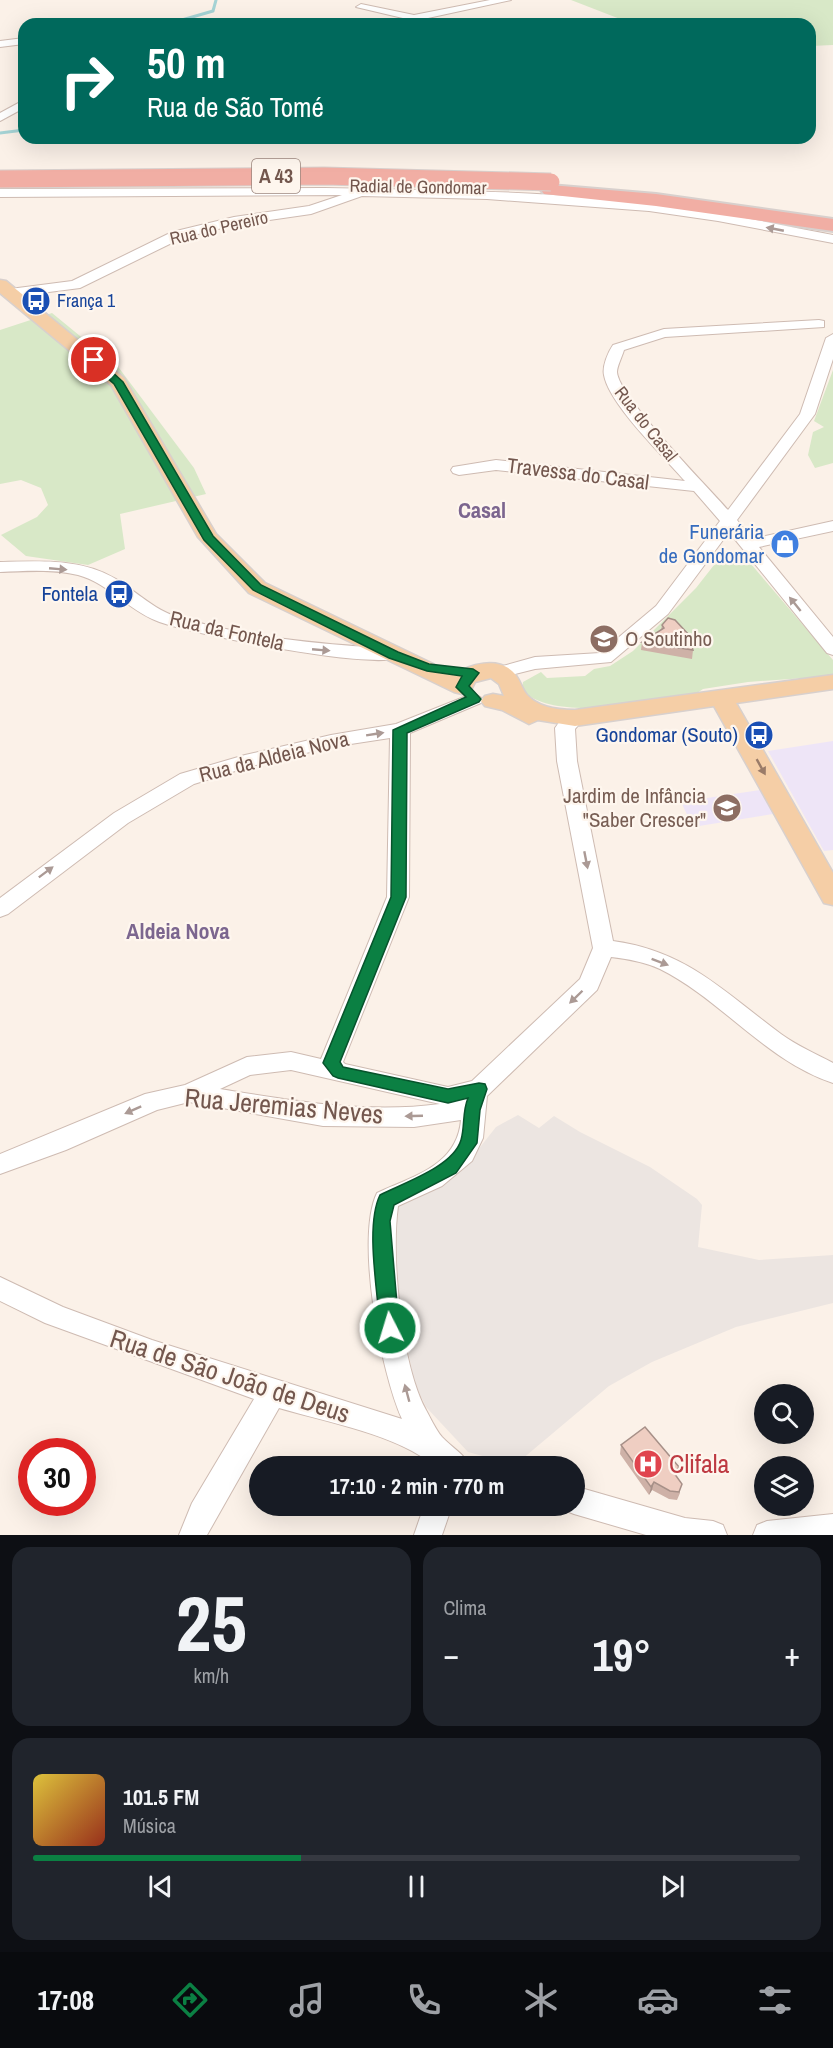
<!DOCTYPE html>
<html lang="pt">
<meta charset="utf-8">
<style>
:root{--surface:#171b24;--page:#20242c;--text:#f1f3f6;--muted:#9ea1a6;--line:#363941;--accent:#0b8043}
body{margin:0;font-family:"Archivo Narrow",sans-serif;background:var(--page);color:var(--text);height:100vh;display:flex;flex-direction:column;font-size:22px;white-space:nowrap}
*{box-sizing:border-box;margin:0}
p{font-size:20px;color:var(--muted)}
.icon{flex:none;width:33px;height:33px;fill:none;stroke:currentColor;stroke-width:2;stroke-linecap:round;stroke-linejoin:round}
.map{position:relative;height:1535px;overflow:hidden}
.sheet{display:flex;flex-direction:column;gap:12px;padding:12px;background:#0d0f14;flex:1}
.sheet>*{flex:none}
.hud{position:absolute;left:18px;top:18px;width:798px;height:126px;border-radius:18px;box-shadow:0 6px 24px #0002;background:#00695c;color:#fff;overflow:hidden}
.controls{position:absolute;left:754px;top:1384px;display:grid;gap:12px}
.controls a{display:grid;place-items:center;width:60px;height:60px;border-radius:50%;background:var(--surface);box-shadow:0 6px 24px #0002;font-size:30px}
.speed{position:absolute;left:18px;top:1438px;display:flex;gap:12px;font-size:30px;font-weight:700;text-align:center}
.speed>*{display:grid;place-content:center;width:78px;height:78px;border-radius:50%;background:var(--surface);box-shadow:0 6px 24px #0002;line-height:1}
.speed .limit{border:9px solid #d22;background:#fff;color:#111}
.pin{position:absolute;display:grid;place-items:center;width:51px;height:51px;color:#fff;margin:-26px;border:3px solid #fff;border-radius:50%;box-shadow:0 2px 6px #0007}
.me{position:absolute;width:66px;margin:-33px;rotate:355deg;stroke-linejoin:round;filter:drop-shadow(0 0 4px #0008)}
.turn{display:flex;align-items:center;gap:21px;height:126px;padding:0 30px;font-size:27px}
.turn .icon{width:78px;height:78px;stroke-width:2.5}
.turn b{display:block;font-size:42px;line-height:51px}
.big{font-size:45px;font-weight:700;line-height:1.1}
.sheet .widget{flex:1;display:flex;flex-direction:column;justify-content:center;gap:9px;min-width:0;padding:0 21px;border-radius:18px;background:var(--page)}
.sheet .dial{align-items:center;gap:0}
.dial b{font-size:78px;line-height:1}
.song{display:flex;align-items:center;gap:18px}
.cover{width:72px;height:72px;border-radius:9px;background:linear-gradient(135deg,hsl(50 70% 55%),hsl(10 70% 35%))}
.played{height:6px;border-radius:3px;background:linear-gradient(90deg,var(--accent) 35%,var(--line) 35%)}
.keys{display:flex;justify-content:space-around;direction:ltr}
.heat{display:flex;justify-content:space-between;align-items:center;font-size:33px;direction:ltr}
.sheet .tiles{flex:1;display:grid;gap:12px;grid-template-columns:1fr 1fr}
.widget:last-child{grid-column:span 2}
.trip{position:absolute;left:249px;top:1456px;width:336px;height:60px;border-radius:30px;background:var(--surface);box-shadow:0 6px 24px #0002;font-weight:700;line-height:60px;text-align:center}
.tab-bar{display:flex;height:96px;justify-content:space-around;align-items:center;background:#090b0e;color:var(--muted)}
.tab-bar .icon{width:42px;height:42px}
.tab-bar .selected{color:var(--accent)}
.tab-bar b{font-size:27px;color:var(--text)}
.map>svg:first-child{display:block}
.industrial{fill:#ece5e1}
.education{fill:#eee5f7}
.green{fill:#d8e8c7}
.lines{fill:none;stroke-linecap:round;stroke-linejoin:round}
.stream{stroke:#a5d3d5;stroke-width:3}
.minor-casing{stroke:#cebbb2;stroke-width:2}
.major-casing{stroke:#d8d0cd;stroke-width:3}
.highway-casing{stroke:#d8d0cd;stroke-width:4}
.minor{fill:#fff;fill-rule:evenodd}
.major{fill:#f5cea6;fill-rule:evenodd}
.highway{fill:#f1aea4;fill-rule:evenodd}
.highway-bridge-casing{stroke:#d8d0cd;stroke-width:19;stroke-linecap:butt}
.highway-bridge{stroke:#f1aea4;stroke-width:17}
.wall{fill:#ceb1a7}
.shaded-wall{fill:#a79088}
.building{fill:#efcec2;stroke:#a79088;stroke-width:1.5}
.oneway{fill:#ab9a95}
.oneway2{fill:#9a7b68}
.route{fill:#0b8043;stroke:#07532c;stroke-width:1.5}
.labels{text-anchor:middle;stroke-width:4.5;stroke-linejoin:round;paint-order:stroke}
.far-street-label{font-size:18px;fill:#73574e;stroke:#fef6ee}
.far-transit-label{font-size:18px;fill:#164399;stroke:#fef6ee;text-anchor:start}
.shield{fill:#fef6ee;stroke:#9d877e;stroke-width:1.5}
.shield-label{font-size:20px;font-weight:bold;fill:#73574e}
.street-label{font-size:21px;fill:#73574e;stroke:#fef6ee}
.shop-label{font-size:21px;fill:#366cbe;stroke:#fef6ee;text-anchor:end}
.transit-label{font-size:21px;fill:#164399;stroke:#fef6ee;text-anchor:end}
.education-label{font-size:21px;fill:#785e54;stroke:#fef6ee;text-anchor:start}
.neighbourhood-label{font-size:22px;font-weight:bold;fill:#7c668f;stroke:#fef6ee}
.near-street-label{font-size:26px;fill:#73574e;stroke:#fef6ee}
.near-health-label{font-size:26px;fill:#be3a42;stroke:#fef6ee;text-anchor:start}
</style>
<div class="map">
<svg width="833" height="1535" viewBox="0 0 833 1535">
<rect width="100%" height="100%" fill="#fbf1e8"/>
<path class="industrial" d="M518,1115L539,1128L554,1116L580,1132L650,1167L697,1199L702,1205L698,1247L759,1260L833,1255V1303L736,1327L652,1362L609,1386L515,1465L468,1452L426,1407L414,1382L392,1267L393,1206L466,1165L496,1127Z"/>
<g class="education">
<path d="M833,741V850L824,851L768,751Z"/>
<path d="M760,790L773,814L693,827L681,802Z"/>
</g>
<g class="green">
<path d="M571,0H833V45L810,46V24H633Z"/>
<path d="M52,313L119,368L194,468L206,494L120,514L125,549L88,565L26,556L1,535L37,517L48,505L41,488L21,480L0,484V330Z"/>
<path d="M833,370V463L815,468L808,455L813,432L824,427L814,421Z"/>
<path d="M725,551L745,557L833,660V676L748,682L703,689L694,695C649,701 559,723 522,691L523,682L541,672L547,678L585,676L594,669L610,666L633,651L696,588Z"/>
</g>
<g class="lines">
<g class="stream">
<path d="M168,24L213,11L216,0"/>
<path d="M0,133L24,130"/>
</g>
<g class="minor-casing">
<g id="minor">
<path d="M490,0H511L428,18V22L424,23L356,7L361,4L414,15Z"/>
<path d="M24,38V44L0,47V41Z"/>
<path d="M24,100V108L0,121V113Z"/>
<path d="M325,188C440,190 557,191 671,206C726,213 779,225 833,235V243L718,221L649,211L487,199L362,196L311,214L234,225L182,238L80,288L10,297L3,293L10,289L72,281L172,232L234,217L309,206L342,195L0,197V189Z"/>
<path d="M819,320L824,321V327L665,337L624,350C622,357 617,366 617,372C618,396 708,487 728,510L800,414L826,338L833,334V359L815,414L737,520L752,539L833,521V531L759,547L833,637V655L827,653L729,532L668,614L611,662L535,669L515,674L508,679H496L493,675L503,666L535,657L600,653L656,606L720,521L694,491L496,470L459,475L453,473L451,470L453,467L496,460L685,481C664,457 609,404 604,375C602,367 608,352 613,345L664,329Z"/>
<path d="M0,562C39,561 81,558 116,579C137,592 154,610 178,617C248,638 321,644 394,649L403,655C390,674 185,633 157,621C128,610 108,583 78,575C53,569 26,571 0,572Z"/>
<path d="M474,693L483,699L481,703L410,733L409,897L343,1062L345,1064L448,1087L472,1081L580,979L593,948L557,761L555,728C562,718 569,710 582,714L584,718L575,729L577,761L613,941C687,951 724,992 781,1034C796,1045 816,1054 833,1063V1083C766,1061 722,1000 660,969C645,962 628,959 611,957L597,990L487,1096L483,1138L472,1161L442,1186L398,1206C391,1257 401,1364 426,1410C431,1419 436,1430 442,1437C452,1448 464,1453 470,1467H435C400,1435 326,1422 279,1408L207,1535H179L192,1503L254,1399L45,1323L0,1301V1277L63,1307L152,1340L402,1419C381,1373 355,1238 377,1193C413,1176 457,1166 461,1120L414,1127L323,1126L189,1102L157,1110L66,1150L0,1174V1154L145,1094L185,1085L247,1057L291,1052L321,1059L387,897L390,738L331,747L248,767L194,784L128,823L8,914L0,917V898L114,813L180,774L245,755L331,735L396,724ZM291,1070L440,1104C366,1114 294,1101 220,1089L250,1075Z"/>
<path d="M574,1486L685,1518L713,1521L723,1525L727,1535H646L574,1514L564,1510L562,1506H574Z"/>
<path d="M424,1506H452L442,1535H414Z"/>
<path d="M833,1514V1535H753L757,1525L767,1521Z"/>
</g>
</g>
<g class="major-casing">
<path id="major" d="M0,280L6,281L124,378L216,534L265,583L456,675C469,663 498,658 512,671C520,678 521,688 527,695C539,708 559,710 575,710L833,675V689L736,703L833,873V905L824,903L714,706L575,726L538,720L529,724L502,710L485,706L481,701L485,696L493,694L504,696L499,684L491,678L475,682L470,692L462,694L454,692L249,593L198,537L111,385L0,293Z"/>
</g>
<g class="highway-casing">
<path id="highway" d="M550,185L656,194L833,219V231L656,206L544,194L541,190L544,186Z"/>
</g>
<use href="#minor" class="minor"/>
<use href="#major" class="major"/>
<use href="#highway" class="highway"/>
<g class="highway-bridge-casing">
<path id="highway-bridge" d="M0,179L324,176L551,182"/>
</g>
<use href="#highway-bridge" class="highway-bridge"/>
</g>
<g class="wall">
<path d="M662,625L693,650L692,659L641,650L642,642L661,630Z"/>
<path d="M621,1445L677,1475L676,1476L680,1493L677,1500L669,1499L652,1490L649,1495L620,1454Z"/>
</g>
<g class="shaded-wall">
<path d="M679,1467L677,1475L672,1481L674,1473Z"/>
<path d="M654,1482L652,1490L649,1495L651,1487Z"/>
</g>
<g class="building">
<path d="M668,618L675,620L688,634L693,650L642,642L664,628L662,625Z"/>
<path d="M645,1427L679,1467L674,1473L682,1484L679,1492L670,1491L654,1482L651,1487L621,1445Z"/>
</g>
<defs><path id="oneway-solid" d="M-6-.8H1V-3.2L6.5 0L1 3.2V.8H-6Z" transform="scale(1.5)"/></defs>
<g class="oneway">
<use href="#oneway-solid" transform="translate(775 229) rotate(-169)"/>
<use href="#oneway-solid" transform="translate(58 569) rotate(5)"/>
<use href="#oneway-solid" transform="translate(795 604) rotate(-129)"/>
<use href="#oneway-solid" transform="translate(321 650) rotate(5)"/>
<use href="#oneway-solid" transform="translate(375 734) rotate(-9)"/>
<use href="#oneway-solid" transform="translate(586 860) rotate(79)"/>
<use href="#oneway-solid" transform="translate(46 872) rotate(-37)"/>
<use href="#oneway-solid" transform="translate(660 962) rotate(21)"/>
<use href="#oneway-solid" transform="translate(576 997) rotate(136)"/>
<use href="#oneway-solid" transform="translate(133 1110) rotate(156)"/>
<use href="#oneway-solid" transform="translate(414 1116) rotate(178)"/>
<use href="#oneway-solid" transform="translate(407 1393) rotate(-105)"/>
</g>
<use class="oneway2" href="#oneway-solid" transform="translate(761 767) rotate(61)"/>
<path class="route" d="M90,358H97L123,382L213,536L261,585L398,652L429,664L473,669L479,673L469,686L481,699L479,702L407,733L406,897L340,1062L343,1067L448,1089L479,1083L485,1084L487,1089L480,1110L477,1143L456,1173L394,1205L390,1221L399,1328L396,1333L390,1336L383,1333L380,1328C378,1292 365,1226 380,1195C403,1183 453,1167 461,1140C465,1127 462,1112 468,1098L448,1103L338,1078L333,1076L323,1063L391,897L393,730L466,697L456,687L462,676L427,671L389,658L253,590L204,540L114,384L90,363Z"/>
<defs>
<g id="bus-disc" transform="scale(1.5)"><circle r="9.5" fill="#1a4fb4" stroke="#fef6ee"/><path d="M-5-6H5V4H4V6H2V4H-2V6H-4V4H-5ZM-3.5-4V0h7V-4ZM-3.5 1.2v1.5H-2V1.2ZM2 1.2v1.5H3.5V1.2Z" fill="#fff"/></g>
<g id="shop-disc" transform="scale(1.5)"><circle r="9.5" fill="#3f7fe0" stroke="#fef6ee"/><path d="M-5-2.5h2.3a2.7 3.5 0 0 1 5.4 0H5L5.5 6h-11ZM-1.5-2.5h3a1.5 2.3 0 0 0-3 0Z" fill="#fff"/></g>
<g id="school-disc" transform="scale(1.5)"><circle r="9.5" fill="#8d6e63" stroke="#fef6ee"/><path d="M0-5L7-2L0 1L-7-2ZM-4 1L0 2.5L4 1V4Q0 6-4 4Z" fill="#fff"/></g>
<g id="hospital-disc" transform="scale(1.5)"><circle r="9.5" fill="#e0444e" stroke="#fef6ee"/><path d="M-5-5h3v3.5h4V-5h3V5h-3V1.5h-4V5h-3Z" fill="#fff"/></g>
</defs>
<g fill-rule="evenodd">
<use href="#bus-disc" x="36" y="301"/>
<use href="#shop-disc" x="785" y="544"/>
<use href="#bus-disc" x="119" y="594"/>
<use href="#school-disc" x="604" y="639"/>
<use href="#bus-disc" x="759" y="735"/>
<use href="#school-disc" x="727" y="808"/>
<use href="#hospital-disc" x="648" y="1464"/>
</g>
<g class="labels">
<g class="far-street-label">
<text transform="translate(418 187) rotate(1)" y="6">Radial de Gondomar</text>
<text transform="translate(219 228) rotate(-13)" y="6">Rua do Pereiro</text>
<text transform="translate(646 424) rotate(52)" y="6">Rua do Casal</text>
</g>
<g class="far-transit-label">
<text x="57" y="307">França 1</text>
</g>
<rect class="shield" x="252" y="159" width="48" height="34" rx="4.5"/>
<g class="shield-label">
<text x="276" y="183">A 43</text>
</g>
<g class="street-label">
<text transform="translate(578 474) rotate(7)" y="7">Travessa do Casal</text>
<text transform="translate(227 631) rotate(13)" y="7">Rua da Fontela</text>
<text transform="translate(274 757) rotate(-14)" y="7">Rua da Aldeia Nova</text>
</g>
<g class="shop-label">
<text x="764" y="539">Funerária<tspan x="764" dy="24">de Gondomar</tspan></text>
</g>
<g class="transit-label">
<text x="98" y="601">Fontela</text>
<text x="738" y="742">Gondomar (Souto)</text>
</g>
<g class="education-label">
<text x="625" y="646">O Soutinho</text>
<text x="706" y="803" text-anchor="end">Jardim de Infância<tspan x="706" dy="24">"Saber Crescer"</tspan></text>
</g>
<g class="neighbourhood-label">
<text x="482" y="518">Casal</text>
<text x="178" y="939">Aldeia Nova</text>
</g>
<g class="near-street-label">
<text transform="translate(284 1106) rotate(5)" y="9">Rua Jeremias Neves</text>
<text transform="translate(230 1376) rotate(18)" y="9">Rua de São João de Deus</text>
</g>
<g class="near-health-label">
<text x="669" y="1473">Clifala</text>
</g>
</g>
</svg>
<div class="controls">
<a><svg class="icon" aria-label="search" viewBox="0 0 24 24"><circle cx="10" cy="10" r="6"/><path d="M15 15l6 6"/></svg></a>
<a><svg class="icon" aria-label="layers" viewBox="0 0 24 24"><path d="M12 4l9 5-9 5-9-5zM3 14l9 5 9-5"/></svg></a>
</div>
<div class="speed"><div class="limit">30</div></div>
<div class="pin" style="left:94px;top:360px;background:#d93025"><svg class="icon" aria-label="arrive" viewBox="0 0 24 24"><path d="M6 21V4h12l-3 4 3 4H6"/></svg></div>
<svg class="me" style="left:390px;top:1328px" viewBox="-20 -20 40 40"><circle r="17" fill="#0b8043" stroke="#fff" stroke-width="3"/><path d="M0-11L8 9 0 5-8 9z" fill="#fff"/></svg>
<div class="trip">17:10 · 2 min · 770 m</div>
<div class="hud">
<div class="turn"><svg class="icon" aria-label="right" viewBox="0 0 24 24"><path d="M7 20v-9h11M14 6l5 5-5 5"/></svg><div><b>50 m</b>Rua de São Tomé</div></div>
</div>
</div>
<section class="sheet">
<div class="tiles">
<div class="widget dial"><b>25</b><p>km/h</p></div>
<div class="widget"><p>Clima</p>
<div class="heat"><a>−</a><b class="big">19°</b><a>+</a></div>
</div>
<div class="widget">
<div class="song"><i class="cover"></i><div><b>101.5 FM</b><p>Música</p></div></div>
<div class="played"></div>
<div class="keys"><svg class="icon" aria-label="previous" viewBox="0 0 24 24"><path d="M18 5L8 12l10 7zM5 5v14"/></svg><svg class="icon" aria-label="pause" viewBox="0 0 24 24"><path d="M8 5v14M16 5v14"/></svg><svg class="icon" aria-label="next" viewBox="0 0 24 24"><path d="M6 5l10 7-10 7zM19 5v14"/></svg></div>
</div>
</div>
</section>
<nav class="tab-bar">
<b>17:08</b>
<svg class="icon selected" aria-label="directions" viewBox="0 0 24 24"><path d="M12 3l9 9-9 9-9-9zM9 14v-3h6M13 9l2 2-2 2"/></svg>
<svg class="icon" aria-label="music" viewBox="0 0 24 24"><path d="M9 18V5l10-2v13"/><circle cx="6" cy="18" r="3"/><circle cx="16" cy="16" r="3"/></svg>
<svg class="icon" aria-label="phone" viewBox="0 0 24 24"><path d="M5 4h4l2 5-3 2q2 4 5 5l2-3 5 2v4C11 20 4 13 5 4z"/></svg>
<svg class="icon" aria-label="climate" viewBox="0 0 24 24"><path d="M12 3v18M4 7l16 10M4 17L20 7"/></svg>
<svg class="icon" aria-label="car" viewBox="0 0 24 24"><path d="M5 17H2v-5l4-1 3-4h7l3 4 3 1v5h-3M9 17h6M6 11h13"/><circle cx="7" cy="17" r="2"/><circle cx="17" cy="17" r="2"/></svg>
<svg class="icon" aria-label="filters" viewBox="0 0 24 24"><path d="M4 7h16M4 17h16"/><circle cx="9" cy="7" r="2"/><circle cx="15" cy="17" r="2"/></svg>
</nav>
